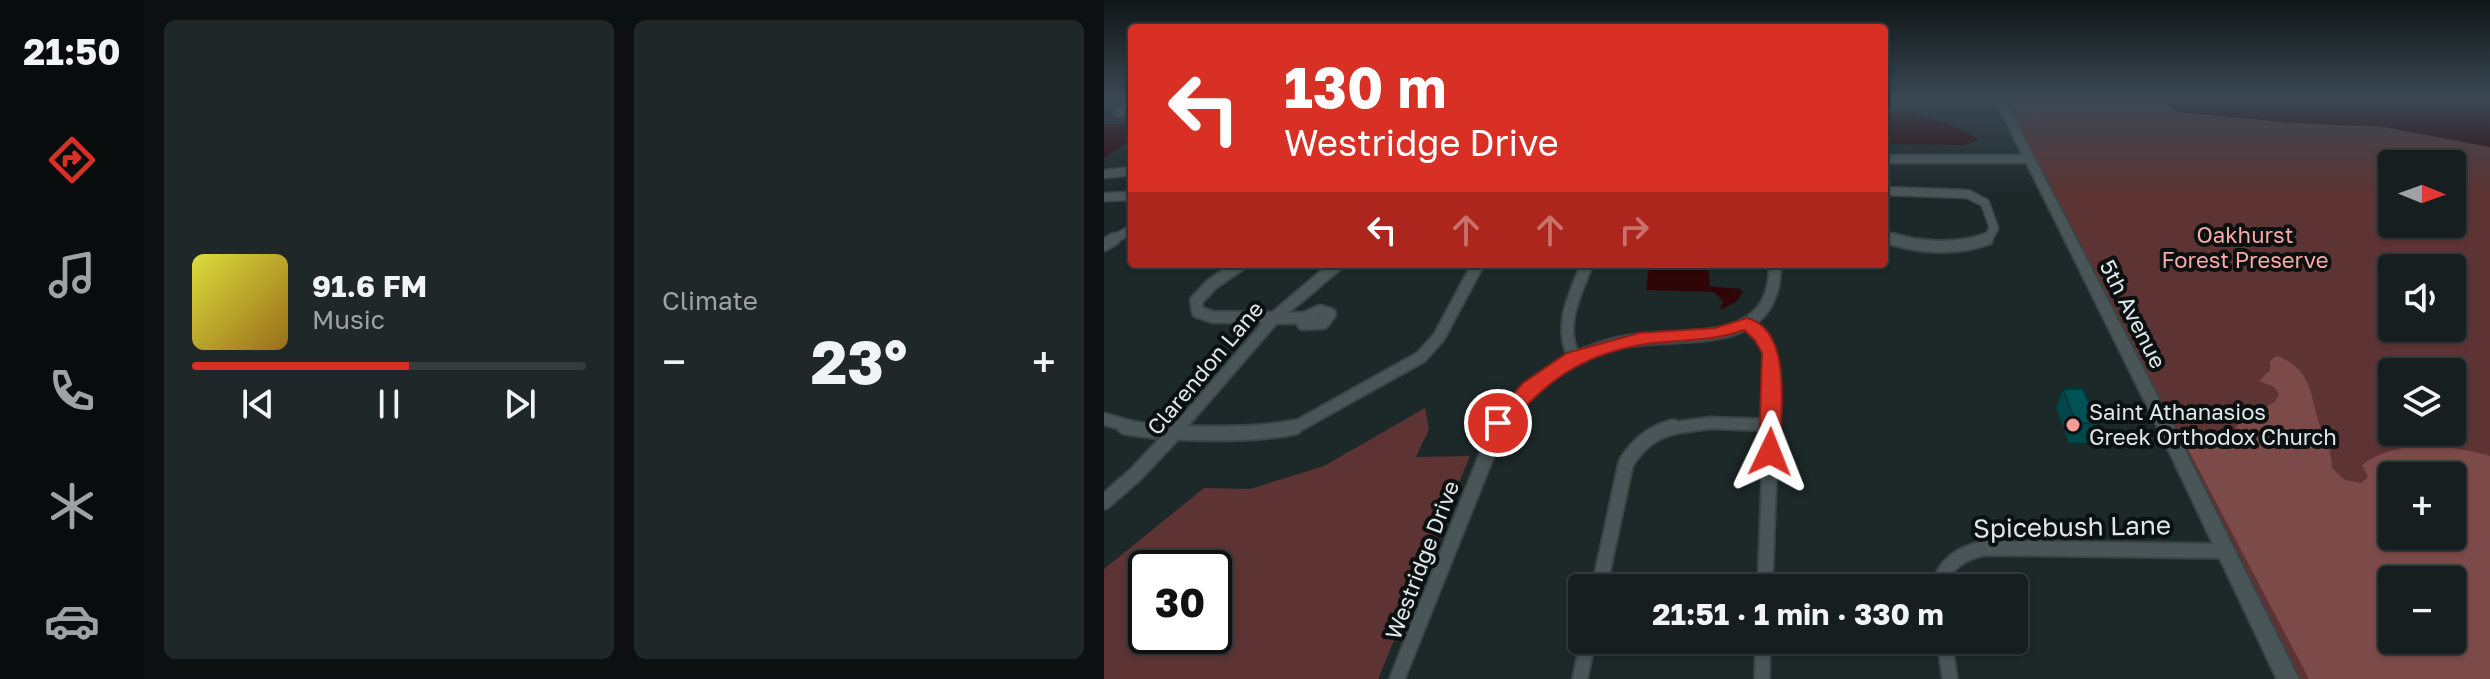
<!DOCTYPE html>
<meta charset="utf-8">
<style>
:root{--surface:#161e1f;--page:#1f2728;--text:#f1f3f6;--muted:#9ea2a4;--line:#353c3d;--accent:#d93025}
body{margin:0;font-family:"Golos Text",sans-serif;background:var(--page);color:var(--text);height:100vh;display:flex;flex-direction:column;font-size:30px;white-space:nowrap}
*{box-sizing:border-box;margin:0}
p{font-size:26px;color:var(--muted)}
.icon{flex:none;width:44px;height:44px;fill:none;stroke:currentColor;stroke-width:2;stroke-linecap:round;stroke-linejoin:round}
.map{position:relative;flex:1;overflow:hidden}
.sheet{display:flex;flex-direction:column;gap:20px;padding:20px;background:#0c1011;width:960px}
.sheet>*{flex:none}
.banner{position:absolute;left:24px;top:24px;width:760px;height:244px;border-radius:8px;box-shadow:0 2px 6px #0004,0 0 0 2px var(--line);background:#d93025;color:#fff;overflow:hidden}
.needle{width:52px;rotate:91deg}
.tools{position:absolute;left:1274px;top:150px;display:grid;gap:16px}
.tools a{display:grid;place-items:center;width:88px;height:88px;border-radius:8px;background:var(--surface);box-shadow:0 2px 6px #0004,0 0 0 2px var(--line);font-size:40px}
.speed{position:absolute;left:24px;top:550px;display:flex;gap:16px;font-size:40px;font-weight:700;text-align:center}
.speed>*{display:grid;place-content:center;width:104px;height:104px;border-radius:50%;background:var(--surface);box-shadow:0 2px 6px #0004,0 0 0 2px var(--line);line-height:1}
.speed .limit{border:4px solid #111;border-radius:12px;background:#fff;color:#111}
.pin{position:absolute;display:grid;place-items:center;width:68px;height:68px;color:#fff;margin:-34px;border:4px solid #fff;border-radius:50%;box-shadow:0 2px 8px #0007}
.me{position:absolute;width:88px;margin:-44px;rotate:2deg;stroke-linejoin:round;filter:drop-shadow(0 0 6px #0008)}
.turn{display:flex;align-items:center;gap:28px;height:168px;padding:0 24px;font-size:36px}
.turn .icon{width:104px;height:104px;stroke-width:2.5}
.turn b{display:block;font-size:56px;line-height:68px}
.lanes{display:flex;align-items:center;height:76px;padding:0 24px;background:#0003;justify-content:center;gap:40px;direction:ltr}
.lanes .off{opacity:.35}
.big{font-size:60px;font-weight:700;line-height:1.1}
.sheet .tile{flex:1;display:flex;flex-direction:column;justify-content:center;gap:12px;min-width:0;padding:0 28px;border-radius:12px;background:var(--page)}
.song{display:flex;align-items:center;gap:24px}
.cover{width:96px;height:96px;border-radius:12px;background:linear-gradient(135deg,hsl(60 70% 55%),hsl(40 70% 35%))}
.played{height:8px;border-radius:4px;background:linear-gradient(90deg,var(--accent) 55%,var(--line) 55%)}
.keys{display:flex;justify-content:space-around;direction:ltr}
.heat{display:flex;justify-content:space-between;align-items:center;font-size:44px;direction:ltr}
.sheet .tiles{flex:1;display:grid;gap:20px;grid-template-columns:repeat(2,1fr)}
.trip{position:absolute;left:464px;top:574px;width:460px;height:80px;border-radius:8px;background:var(--surface);box-shadow:0 2px 6px #0004,0 0 0 2px var(--line);font-weight:700;line-height:80px;text-align:center}
main{display:flex;flex:1;min-height:0}
.menu{display:flex;flex-direction:column;width:144px;justify-content:space-around;align-items:center;background:#090c0c;color:var(--muted)}
.menu .icon{width:56px;height:56px}
.menu .active{color:var(--accent)}
.menu b{font-size:36px;color:var(--text)}
.map>svg:first-child{display:block}
.green{fill:#5d3433;fill-rule:evenodd}
.forest{fill:#7c4a48;fill-rule:evenodd}
.water{fill:#2f0508}
.lines{fill:none;stroke-linecap:round;stroke-linejoin:round}
.minor-far2-casing{stroke:#3b4445;stroke-width:11}
.minor-far1-casing{stroke:#3b4445;stroke-width:15}
.minor-casing{stroke:#3b4445;stroke-width:18}
.tertiary-casing{stroke:#3b4445;stroke-width:4}
.minor-far2{stroke:#495556;stroke-width:8}
.minor-far1{stroke:#495556;stroke-width:11}
.minor{stroke:#495556;stroke-width:14}
.tertiary{fill:#495556;fill-rule:evenodd}
.wall{fill:#00474a}
.building{fill:#005256;stroke:#00393c;stroke-width:2}
.route{fill:#d93025;stroke:#8d1f18;stroke-width:2}
.poi-dot{fill:#f59b98;stroke:#0b1010;stroke-width:3}
.labels{text-anchor:middle;stroke-width:8;stroke-linejoin:round;paint-order:stroke}
.park-label{font-size:22px;fill:#fba9a6;stroke:#0b1010}
.street-label{font-size:22px;fill:#e0e7e8;stroke:#0b1010}
.poi-label{font-size:22px;fill:#e0e7e8;stroke:#0b1010;text-anchor:start}
.near-street-label{font-size:26px;fill:#e0e7e8;stroke:#0b1010}
</style>
<main>
<nav class="menu">
<b>21:50</b>
<svg class="icon active" aria-label="directions" viewBox="0 0 24 24"><path d="M12 3l9 9-9 9-9-9zM9 14v-3h6M13 9l2 2-2 2"/></svg>
<svg class="icon" aria-label="music" viewBox="0 0 24 24"><path d="M9 18V5l10-2v13"/><circle cx="6" cy="18" r="3"/><circle cx="16" cy="16" r="3"/></svg>
<svg class="icon" aria-label="phone" viewBox="0 0 24 24"><path d="M5 4h4l2 5-3 2q2 4 5 5l2-3 5 2v4C11 20 4 13 5 4z"/></svg>
<svg class="icon" aria-label="climate" viewBox="0 0 24 24"><path d="M12 3v18M4 7l16 10M4 17L20 7"/></svg>
<svg class="icon" aria-label="car" viewBox="0 0 24 24"><path d="M5 17H2v-5l4-1 3-4h7l3 4 3 1v5h-3M9 17h6M6 11h13"/><circle cx="7" cy="17" r="2"/><circle cx="17" cy="17" r="2"/></svg>
</nav>
<section class="sheet">
<div class="tiles">
<div class="tile">
<div class="song"><i class="cover"></i><div><b>91.6 FM</b><p>Music</p></div></div>
<div class="played"></div>
<div class="keys"><svg class="icon" aria-label="previous" viewBox="0 0 24 24"><path d="M18 5L8 12l10 7zM5 5v14"/></svg><svg class="icon" aria-label="pause" viewBox="0 0 24 24"><path d="M8 5v14M16 5v14"/></svg><svg class="icon" aria-label="next" viewBox="0 0 24 24"><path d="M6 5l10 7-10 7zM19 5v14"/></svg></div>
</div>
<div class="tile"><p>Climate</p>
<div class="heat"><a>−</a><b class="big">23°</b><a>+</a></div>
</div>
</div>
</section>
<div class="map">
<svg width="1386" height="679" viewBox="0 0 1386 679">
<rect width="100%" height="100%" fill="#1d2829"/>
<g class="green">
<path d="M898,99H1386V679H1197ZM1288,164H1348V224H1288ZM1288,268H1348V328H1288ZM1288,372H1348V432H1288ZM1288,476H1348V536H1288ZM1288,580H1348V640H1288Z"/>
<path d="M321,408L325,429L312,457L366,456L274,679H0V569L100,488L146,489L220,466ZM110,568V636H42V568Z"/>
</g>
<path class="forest" d="M1172,356C1208,367 1206,396 1216,426C1221,440 1228,452 1228,468L1241,480L1257,483L1264,477L1258,465C1291,439 1348,445 1386,456V679H1205L1084,449L1098,440L1128,435L1138,418L1171,402L1175,394L1170,387L1155,381L1166,370V361ZM1288,476H1348V536H1288ZM1288,580H1348V640H1288Z"/>
<g class="water">
<path d="M1053,99H1386V147L1280,127L1190,123L1074,112Z"/>
<path d="M799,110L849,125L875,139L861,145L780,144V117Z"/>
<path d="M0,124H28V139L0,158Z"/>
<path d="M561,264H604L606,286L636,289L639,292L632,302L616,310L619,301L610,292L542,290L545,268Z"/>
</g>
<g class="lines">
<g class="minor-far2-casing">
<g id="minor-far2">
<path d="M15,113L28,102"/>
<path d="M780,159H925"/>
<path d="M0,174L28,171"/>
<path d="M780,191L864,194L881,203L890,228L884,239L878,241"/>
<path d="M0,197L28,196"/>
<path d="M780,236L795,241"/>
<path d="M7,241L28,229"/>
</g>
</g>
<g class="minor-far1-casing">
<g id="minor-far1">
<path d="M788,239C818,248 853,250 883,239"/>
<path d="M0,245L10,239"/>
<path d="M137,264L108,284L92,301L94,312L109,317L200,318"/>
<path d="M216,311L226,314L219,323L199,324L200,318Z"/>
<path d="M643,323L663,344L669,363L667,429"/>
<path d="M470,357C454,325 471,295 483,264"/>
<path d="M0,419L35,429"/>
<path d="M74,429L170,318L234,264"/>
<path d="M181,429L190,428L317,357L335,337L374,264"/>
<path d="M393,429C417,384 465,355 514,343C575,329 672,356 671,264"/>
<path d="M562,429L606,423L667,425"/>
</g>
</g>
<g class="minor-casing">
<g id="minor">
<path d="M21,427C62,435 152,436 191,427"/>
<path d="M0,502L32,474L76,427"/>
<path d="M495,588L522,463C534,444 547,433 569,427"/>
<path d="M661,588L667,427"/>
<path d="M834,588C841,563 857,553 881,548L1121,551"/>
<path d="M840,640L846,679"/>
<path d="M293,679L394,427"/>
<path d="M476,679L484,640"/>
<path d="M658,679L659,640"/>
</g>
</g>
<g class="tertiary-casing">
<path id="tertiary" d="M891,99H900L1073,434L1195,679H1173L1057,434Z"/>
</g>
<use href="#minor-far2" class="minor-far2"/>
<use href="#minor-far1" class="minor-far1"/>
<use href="#minor" class="minor"/>
<use href="#tertiary" class="tertiary"/>
</g>
<path class="wall" d="M959,389L993,423L985,443H965L952,408Z"/>
<path class="building" d="M959,389H979L993,423H972Z"/>
<linearGradient id="sky" x2="0" y2="1"><stop stop-color="#101617"/><stop offset="0.51" stop-color="#3a4854"/><stop offset="1" stop-color="#3a4854" stop-opacity="0"/></linearGradient>
<rect width="1386" height="194" fill="url(#sky)"/>
<path class="route" d="M643,318C690,330 676,415 676,452L673,458H658L655,452L658,353L651,340L640,330C605,343 572,339 536,345C475,356 440,383 401,429H387L384,423L419,383L463,353L535,333L611,328Z"/>
<circle class="poi-dot" cx="969" cy="425" r="8"/>
<g class="labels">
<g class="park-label">
<text x="1141" y="243">Oakhurst<tspan x="1141" dy="25">Forest Preserve</tspan></text>
</g>
<g class="street-label">
<text transform="translate(1029 314) rotate(63)" y="8">5th Avenue</text>
<text transform="translate(101 368) rotate(-50)" y="8">Clarendon Lane</text>
<text transform="translate(318 560) rotate(-69)" y="8">Westridge Drive</text>
</g>
<g class="poi-label">
<text x="985" y="420">Saint Athanasios<tspan x="985" dy="25">Greek Orthodox Church</tspan></text>
</g>
<g class="near-street-label">
<text transform="translate(968 527) rotate(-1)" y="9">Spicebush Lane</text>
</g>
</g>
</svg>
<div class="tools">
<a><svg class="needle" viewBox="-14 -14 28 28"><path d="M0-13l5 13h-10z" fill="#e53935"/><path d="M0 13l5-13h-10z" fill="#9ea2a4"/></svg></a>
<a><svg class="icon" aria-label="sound" viewBox="0 0 24 24"><path d="M4 9h4l5-4v14l-5-4H4zM17 9q2 3 0 6"/></svg></a>
<a><svg class="icon" aria-label="layers" viewBox="0 0 24 24"><path d="M12 4l9 5-9 5-9-5zM3 14l9 5 9-5"/></svg></a>
<a>+</a>
<a>−</a>
</div>
<div class="speed"><div class="limit">30</div></div>
<div class="pin" style="left:394px;top:423px;background:#d93025"><svg class="icon" aria-label="arrive" viewBox="0 0 24 24"><path d="M6 21V4h12l-3 4 3 4H6"/></svg></div>
<svg class="me" style="left:666px;top:452px" viewBox="-20 -20 40 40"><path d="M0-17L14 15 0 8-14 15z" fill="#d93025" stroke="#fff" stroke-width="4"/></svg>
<div class="trip">21:51 · 1 min · 330 m</div>
<div class="banner">
<div class="turn"><svg class="icon" aria-label="left" viewBox="0 0 24 24"><path d="M17 20v-9H6M10 6l-5 5 5 5"/></svg><div><b>130 m</b>Westridge Drive</div></div>
<div class="lanes"><svg class="icon" aria-label="left" viewBox="0 0 24 24"><path d="M17 20v-9H6M10 6l-5 5 5 5"/></svg><svg class="icon off" aria-label="ahead" viewBox="0 0 24 24"><path d="M12 20V5M6 11l6-6 6 6"/></svg><svg class="icon off" aria-label="ahead" viewBox="0 0 24 24"><path d="M12 20V5M6 11l6-6 6 6"/></svg><svg class="icon off" aria-label="right" viewBox="0 0 24 24"><path d="M7 20v-9h11M14 6l5 5-5 5"/></svg></div>
</div>
</div>
</main>
